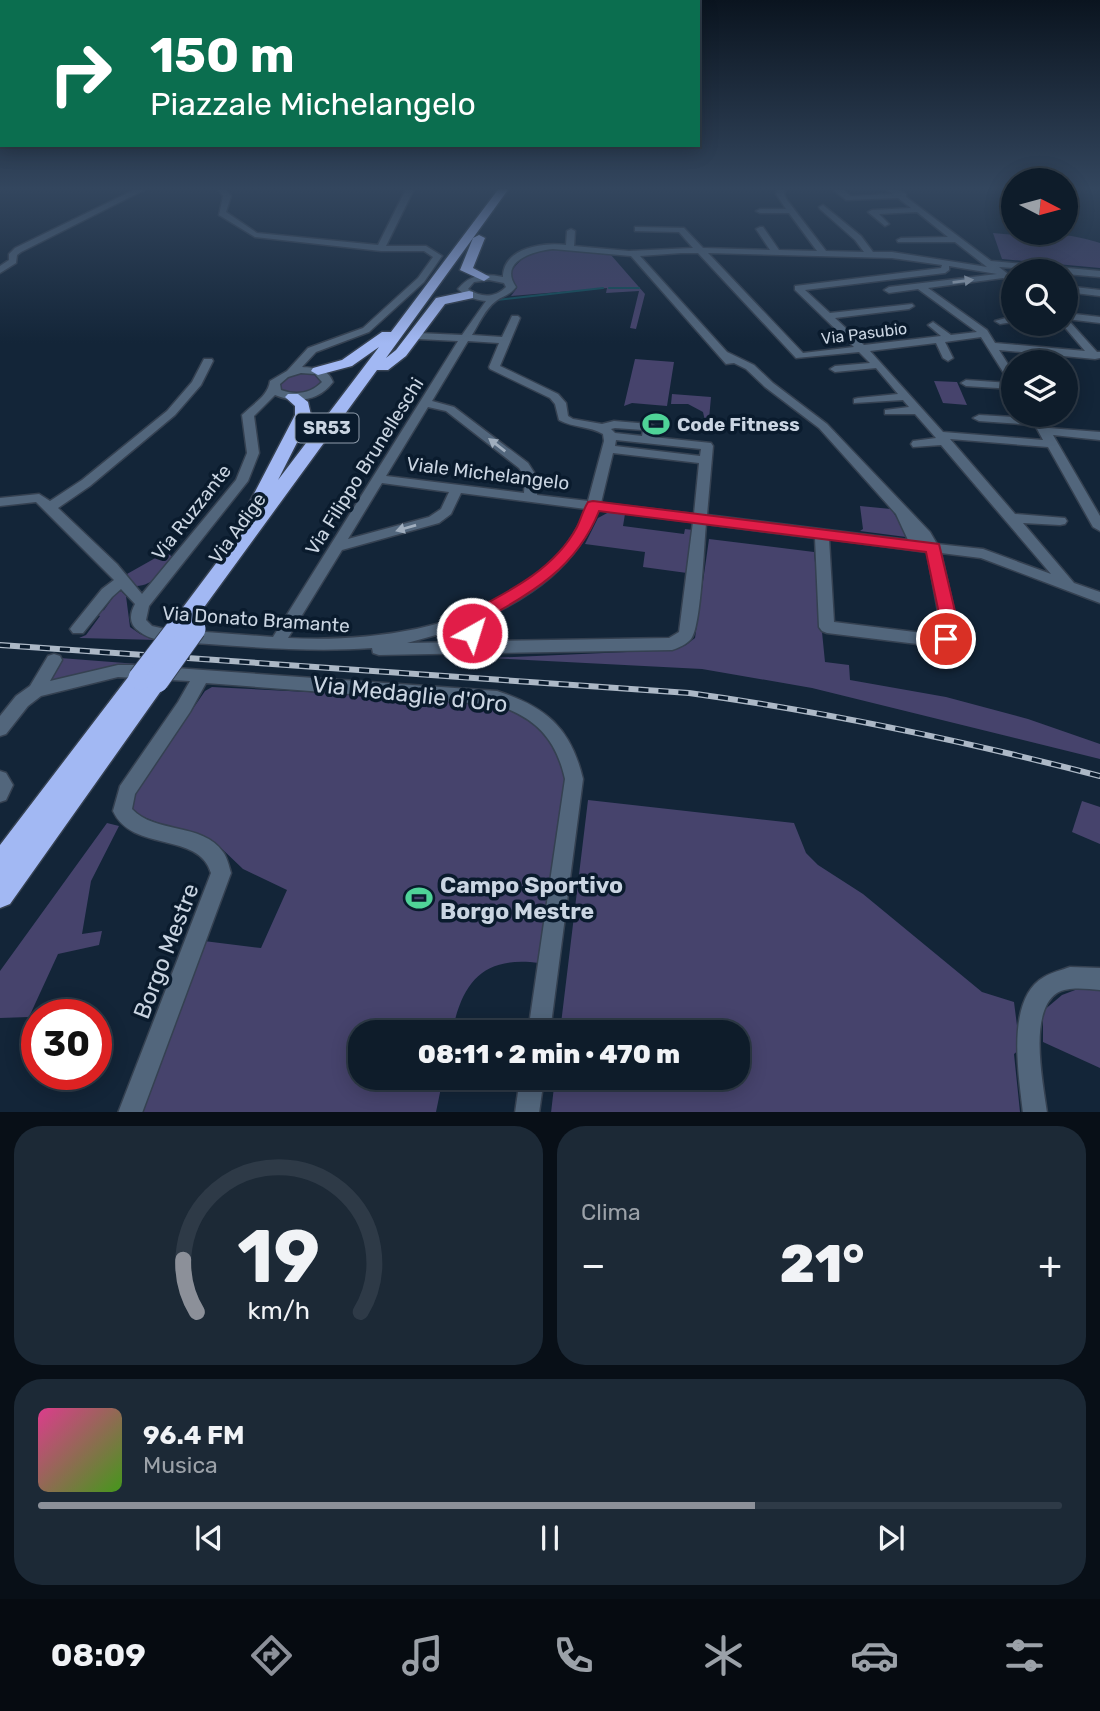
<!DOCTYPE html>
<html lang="it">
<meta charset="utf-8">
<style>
:root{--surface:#0e1c2a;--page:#1c2936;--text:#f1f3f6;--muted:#9ba1a8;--line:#2e3a47;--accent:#8c9099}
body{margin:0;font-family:Rubik,sans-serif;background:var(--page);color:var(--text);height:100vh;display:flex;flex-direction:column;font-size:26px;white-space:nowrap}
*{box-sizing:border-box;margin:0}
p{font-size:23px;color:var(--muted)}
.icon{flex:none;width:38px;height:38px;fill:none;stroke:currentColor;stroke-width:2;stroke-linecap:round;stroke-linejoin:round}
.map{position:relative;height:1112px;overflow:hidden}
.details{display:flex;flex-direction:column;gap:14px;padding:14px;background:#080f17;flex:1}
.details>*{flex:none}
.guide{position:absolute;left:0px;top:0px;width:700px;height:147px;box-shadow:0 4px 18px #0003,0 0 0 2px var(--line);background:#0b6e4f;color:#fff;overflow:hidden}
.needle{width:46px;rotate:96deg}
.controls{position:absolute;left:1001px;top:168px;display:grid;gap:14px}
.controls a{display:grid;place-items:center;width:77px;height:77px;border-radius:50%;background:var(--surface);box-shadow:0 4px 18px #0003,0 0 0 2px var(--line);font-size:35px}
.speed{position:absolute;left:21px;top:999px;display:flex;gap:14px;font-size:35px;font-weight:700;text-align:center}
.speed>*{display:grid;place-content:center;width:91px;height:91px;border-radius:50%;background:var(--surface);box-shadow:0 4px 18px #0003,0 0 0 2px var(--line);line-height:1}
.speed .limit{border:10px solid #d22;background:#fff;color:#111}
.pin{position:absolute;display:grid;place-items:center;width:60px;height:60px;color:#fff;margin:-30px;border:4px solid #fff;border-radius:50%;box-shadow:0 2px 7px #0007}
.me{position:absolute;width:77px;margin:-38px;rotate:39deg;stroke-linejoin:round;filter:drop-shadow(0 0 5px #0008)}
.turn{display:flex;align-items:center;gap:24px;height:147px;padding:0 35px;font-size:32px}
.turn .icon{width:91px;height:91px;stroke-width:2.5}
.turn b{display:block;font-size:49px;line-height:60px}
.big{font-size:52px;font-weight:800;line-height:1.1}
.details .tile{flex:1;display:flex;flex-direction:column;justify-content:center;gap:10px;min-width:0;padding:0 24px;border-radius:28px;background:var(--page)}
.details .dial{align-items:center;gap:0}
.dial svg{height:182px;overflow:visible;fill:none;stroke:var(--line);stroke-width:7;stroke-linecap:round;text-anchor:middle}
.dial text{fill:var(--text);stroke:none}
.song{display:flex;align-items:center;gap:21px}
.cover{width:84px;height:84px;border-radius:10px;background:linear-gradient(135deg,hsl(330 70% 55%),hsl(100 70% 35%))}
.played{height:7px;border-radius:4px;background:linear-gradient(90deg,var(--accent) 70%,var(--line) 70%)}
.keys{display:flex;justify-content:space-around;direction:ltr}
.heat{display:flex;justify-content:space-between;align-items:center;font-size:38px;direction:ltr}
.details .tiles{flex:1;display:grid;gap:14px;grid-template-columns:1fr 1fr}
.tile:last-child{grid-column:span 2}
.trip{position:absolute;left:348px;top:1020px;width:402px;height:70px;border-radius:28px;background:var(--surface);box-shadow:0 4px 18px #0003,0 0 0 2px var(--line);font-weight:800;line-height:70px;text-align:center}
.dock{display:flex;height:112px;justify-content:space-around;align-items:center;background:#060b11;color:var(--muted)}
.dock .icon{width:49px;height:49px}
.dock .selected{color:var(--accent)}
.dock b{font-size:32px;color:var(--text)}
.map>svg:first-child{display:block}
.green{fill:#46436c}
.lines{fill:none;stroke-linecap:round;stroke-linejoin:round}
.stream{stroke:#134f5c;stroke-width:2}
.minor-casing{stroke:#354151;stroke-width:3}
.highway-casing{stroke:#354151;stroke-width:3}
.minor{fill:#52667c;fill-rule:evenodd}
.highway{fill:#a2b8f3;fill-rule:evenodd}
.rail-casing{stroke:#acb8c6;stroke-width:6}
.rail{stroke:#0a1b2d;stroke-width:3.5;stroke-dasharray:10;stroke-linecap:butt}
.highway-bridge-casing{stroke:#354151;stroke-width:25;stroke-linecap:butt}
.highway-bridge{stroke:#a2b8f3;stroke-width:23}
.oneway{fill:#a0aebe}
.route{fill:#e11d48;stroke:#92132f;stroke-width:2}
.labels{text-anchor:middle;stroke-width:7;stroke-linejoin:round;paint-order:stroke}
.far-street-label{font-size:16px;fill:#cad5e2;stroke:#0a1b2d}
.shield{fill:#0a1b2d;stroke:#909dac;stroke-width:2}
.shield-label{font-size:18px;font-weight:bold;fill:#cad5e2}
.poi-label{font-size:19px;font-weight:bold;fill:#cad5e2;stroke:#0a1b2d;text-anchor:start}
.street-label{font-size:19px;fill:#cad5e2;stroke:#0a1b2d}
.near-street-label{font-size:23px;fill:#cad5e2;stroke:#0a1b2d}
.near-poi-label{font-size:23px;font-weight:bold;fill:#cad5e2;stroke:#0a1b2d;text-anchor:start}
</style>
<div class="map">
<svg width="1100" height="1113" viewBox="0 0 1100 1113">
<rect width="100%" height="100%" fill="#132538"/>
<g class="green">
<path d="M993,233L1062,239L1061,235C1076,236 1087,239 1100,243V268L1002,259Z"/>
<path d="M562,249L611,255L645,294L636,329L630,328L639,291L606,293L607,288L511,296L517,288L510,274C522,253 538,250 562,249Z"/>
<path d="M635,359L674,362L667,406L632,403L624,406Z"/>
<path d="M314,372L325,379L319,389L294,395L279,390V382L293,373Z"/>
<path d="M934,381L957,382L967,405L943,403Z"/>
<path d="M672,394L711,397L708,430L699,427L705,421L703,412L688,404H671Z"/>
<path d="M860,506L891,509L908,535L906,537L860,531L863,529Z"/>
<path d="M609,512L625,514L623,526L684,534L685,529L693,530L687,573L643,567L645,552L585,544L598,518Z"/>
<path d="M709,539L814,552L825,662L849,665L850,680L946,697L1028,719L1100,744V759L812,688L702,669L490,658L672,650L686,645L695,638Z"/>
<path d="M166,552L175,559C164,570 152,587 135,586L127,574Z"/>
<path d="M120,590L126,596L130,627L140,634L158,640L79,638L86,635L100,616L95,614L104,610L114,596L109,595Z"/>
<path d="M60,658L138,664L56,680L45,678Z"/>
<path d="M212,687L486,701L537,717L568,764L539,963C483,956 463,981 452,1032H360V1078H443L436,1112H143L204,941L261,948L287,890L243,869L220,847L141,816L130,807L134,795L205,691Z"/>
<path d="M588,800L794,823L806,853L818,865L863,894L982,992L1014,1002L1020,1049L1014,1054L1020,1112L551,1113L555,1078H738V1032H560Z"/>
<path d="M1082,801L1100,807V844L1072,832Z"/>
<path d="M107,823L119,826L91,881L82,934L102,931L99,945L58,954L29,1017L0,1018V971Z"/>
<path d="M1083,987L1100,988V1068L1043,1042V1011L1062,995Z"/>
</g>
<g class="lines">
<g class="stream">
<path d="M609,288H639"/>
<path d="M497,300L603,288"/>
</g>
<g class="minor-casing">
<g id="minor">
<path d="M140,187H150L21,252L17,255L16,263L0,273V266L9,260V254L15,248Z"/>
<path d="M216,187H224L231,196L226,212L257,233L378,245L407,187H415L386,246H426L442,256L424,282L369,332L316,352L302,367C315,368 328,368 333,382C319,401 296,404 275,395L254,416L259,453L248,481L149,606L146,620L152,626L165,629L273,637L458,341L418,339L413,336L418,333L462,335L486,301C475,300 466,297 458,289C470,274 484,273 503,277C503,248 543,242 566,245L567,231L571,229L575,231L574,246L629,251L693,248L679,232L635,231V227H638L684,228L703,248L770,250L756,229L760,227H763L779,250L817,251L789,213H760L756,211L760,209H786L776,194L778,187H786L784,194L787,200L826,251L864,252L855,240L820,209L819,207L823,205L861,236L873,252H892L987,267L955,242H898L897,240L901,238L948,237L917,212L879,214L889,224L885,226L868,212L872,210L911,208L898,198L846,200L830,187H839L851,196L893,194L884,187H892L906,194V197L991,261L1100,271V277L1066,274V271L999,267L1013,278V285L1003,278L928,288L987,330L995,343L1085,351L1062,324H1066V320L1069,321L1097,352H1100V358L1095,359L999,350L1013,372V389L966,386L961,383L966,380L1010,383L981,337L945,342L953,358L948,361L943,358L936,343L870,351L943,432L1043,440L1035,425L979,421L973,418L979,415L1031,418L1029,415H1041L1048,428L1100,432V440L1053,435L1100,516V531L1093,527L1048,447L950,439L1015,514L1065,518L1067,521L1065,524L1060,525L1023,523L1074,583L1100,592V603L981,558L941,553L958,628C956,639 952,644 942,647L827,633L822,631L819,627L815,538L706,524C704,543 701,628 691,639C687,644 678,648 672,650L493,653L487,655L481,653L379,655L373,653L372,648C317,652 263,648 209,644C188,642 157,645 140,632C129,625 129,615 135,604L121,589L112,597L83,633H73L70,629L73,625L102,589L114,580L36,502L0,506V498L39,494L50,501L82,480L167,411L192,382L204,359H212L213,361L201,385L175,415L90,486L58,508L117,564L142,594L236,480L247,453L242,415C253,404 268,396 270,381L287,371L308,348L363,328L418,278L433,257L424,251H381L255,237L219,215L223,196ZM553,249L631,256L726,364L734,363L746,369L765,387L819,428L896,514L908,540L707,515L713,446L711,443L653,437L656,427L650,424L614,421L602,424L573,419L568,416L566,403L558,394L500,366L520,318L518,316H512L502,337L472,335C479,324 485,309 496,301C503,296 510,295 516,287C498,261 534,251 553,249ZM681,253H698L796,358L859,352L870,363L835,366L830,369L835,372L876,368L898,394L858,398L854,399V403L903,400L909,407L885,410V414H915L936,438L913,441L911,444L913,447L941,445L1051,574L983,549L937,544L930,532L827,424L773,383L754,365L727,352L640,256ZM708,253L892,258L942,265L941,268L795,286V290L854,347L803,353ZM949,266L997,274L889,287L884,290L889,293L918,289L977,332L951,335L933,322L928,325L941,336L864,345L835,318L909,309L914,306L912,304L830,313L805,290L945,273L949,270ZM489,280L504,283L506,287C495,298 481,298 468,289L474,282ZM468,341L499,343L489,367L490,369L550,398L555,404L559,420C573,428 590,426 603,434L604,441L588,501L537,495V477L528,463L454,407L432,401ZM301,373L315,374L322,382C311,393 297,396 281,390L280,384L288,377ZM428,407L446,411L519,468L525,477L524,493L386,476ZM615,428L643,430L642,436L615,433L611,429ZM616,440L701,449L700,456L615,446ZM613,453L699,463L694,514L601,503ZM382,483L449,492L441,509L429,517L348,539ZM461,493L586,509C543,619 392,644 288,638L342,550L439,523L451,514ZM598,510L693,522L679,632L669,638L486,641C480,636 480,628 480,620C531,597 578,565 598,510ZM829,539L927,552L942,633L939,635L834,622ZM465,627L469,642L407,643Z"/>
<path d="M1066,286L1100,290V296L1066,292Z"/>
<path d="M1066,313L1100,317V323L1066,319Z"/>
<path d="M1013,316V322L1000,324L995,321Z"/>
<path d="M54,654L60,656L62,660L50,681L118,665H133L497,691C546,707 571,728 583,779L550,1032H528L565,779C556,739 536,718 497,705L206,683L190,712L135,794L132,809C155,834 202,822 223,852C227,857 229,866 231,873L142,1113H118L211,873C199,831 132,853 113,811L120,786L178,702L190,681L118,677L41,696L28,706L6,734L0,736V716L16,696L30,686L48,656Z"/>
<path d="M0,771L6,773L13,785L6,800L0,802Z"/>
<path d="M1070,967L1100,968V990C1087,989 1069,986 1057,993C1028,1012 1043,1083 1047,1113H1023C1019,1076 1005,999 1044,977C1052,972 1062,970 1070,967Z"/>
<path d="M520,1078H544L539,1113H515Z"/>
</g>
</g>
<g class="highway-casing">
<g id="highway">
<path d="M500,187H510L386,358L396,350L436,298L469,291L473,292V298L445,304L406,356L388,370H377L186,632L179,635L172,632L168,627L172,622L253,514L246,509L295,415V406L285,397L288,394H298L308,402L311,415L278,480L379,347L352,366L318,375L311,371L313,368L342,360L382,332H391Z"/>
<path d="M479,235L485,238L473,268L490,277L484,281L460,270L473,238Z"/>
<path d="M140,669L149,675L157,672L165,675L168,681L10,904L0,908V845L132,672Z"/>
</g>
</g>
<use href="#minor" class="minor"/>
<use href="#highway" class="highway"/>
<g class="rail-casing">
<path id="rail" d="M0,645L689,693C828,712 964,741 1100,776"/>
</g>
<use href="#rail" class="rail"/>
<g class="highway-bridge-casing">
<g id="highway-bridge">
<path d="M140,678L179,627"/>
<path d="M157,681L194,629"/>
</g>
</g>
<use href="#highway-bridge" class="highway-bridge"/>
</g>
<defs><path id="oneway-solid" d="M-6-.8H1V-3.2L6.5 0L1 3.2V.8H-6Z" transform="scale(1.75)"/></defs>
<g class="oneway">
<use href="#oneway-solid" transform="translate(963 281) rotate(-7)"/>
<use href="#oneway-solid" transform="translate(497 445) rotate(-142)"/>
<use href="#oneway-solid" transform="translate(406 528) rotate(164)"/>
</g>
<linearGradient id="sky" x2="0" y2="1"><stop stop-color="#0a141f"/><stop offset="0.55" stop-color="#33465e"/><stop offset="1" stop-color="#33465e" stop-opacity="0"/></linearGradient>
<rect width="1100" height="343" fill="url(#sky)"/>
<path class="route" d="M593,501L939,544L959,628L952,644H940L937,639L942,628L926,552L599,511C577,567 531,594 481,621L478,637H466L463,633L466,614C508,592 554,570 577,527C581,519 583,510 588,502Z"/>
<defs>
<g id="stadium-bare" transform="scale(2.1)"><path d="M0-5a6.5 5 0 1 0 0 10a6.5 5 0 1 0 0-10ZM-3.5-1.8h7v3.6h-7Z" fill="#4fd398" stroke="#0a1b2d" stroke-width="2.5" paint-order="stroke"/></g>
</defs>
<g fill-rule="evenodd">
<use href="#stadium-bare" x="656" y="424"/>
<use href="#stadium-bare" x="419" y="898"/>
</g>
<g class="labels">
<g class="far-street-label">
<text transform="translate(864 333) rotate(-7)" y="6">Via Pasubio</text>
</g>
<rect class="shield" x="295.5" y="413.5" width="63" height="29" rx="5"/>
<g class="shield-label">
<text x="327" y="434">SR53</text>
</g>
<g class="poi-label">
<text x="677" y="431">Code Fitness</text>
</g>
<g class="street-label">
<text transform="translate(364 466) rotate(-58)" y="7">Via Filippo Brunelleschi</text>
<text transform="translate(488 473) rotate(7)" y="7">Viale Michelangelo</text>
<text transform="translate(191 512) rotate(-52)" y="7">Via Ruzzante</text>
<text transform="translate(237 528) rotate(-54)" y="7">Via Adige</text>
<text transform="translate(256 619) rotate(4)" y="7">Via Donato Bramante</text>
</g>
<g class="near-street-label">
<text transform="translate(410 694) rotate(6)" y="8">Via Medaglie d'Oro</text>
<text transform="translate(166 951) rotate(-69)" y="8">Borgo Mestre</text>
</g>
<g class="near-poi-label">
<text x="440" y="893">Campo Sportivo<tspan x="440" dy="26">Borgo Mestre</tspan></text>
</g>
</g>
</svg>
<div class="controls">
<a><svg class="needle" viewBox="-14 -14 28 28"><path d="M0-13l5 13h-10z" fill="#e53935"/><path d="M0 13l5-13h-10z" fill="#9ba1a8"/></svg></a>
<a><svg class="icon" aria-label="search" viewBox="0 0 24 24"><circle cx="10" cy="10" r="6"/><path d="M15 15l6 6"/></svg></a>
<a><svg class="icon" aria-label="layers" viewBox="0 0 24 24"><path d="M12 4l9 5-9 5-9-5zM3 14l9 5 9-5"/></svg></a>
</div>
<div class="speed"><div class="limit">30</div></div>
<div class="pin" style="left:946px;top:639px;background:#d93025"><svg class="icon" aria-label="arrive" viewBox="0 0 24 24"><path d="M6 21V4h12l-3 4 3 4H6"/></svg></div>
<svg class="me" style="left:472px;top:633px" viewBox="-20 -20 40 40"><circle r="17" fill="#e11d48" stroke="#fff" stroke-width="3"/><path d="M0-11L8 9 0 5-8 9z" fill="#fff"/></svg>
<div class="trip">08:11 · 2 min · 470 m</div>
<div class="guide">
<div class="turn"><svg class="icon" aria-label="right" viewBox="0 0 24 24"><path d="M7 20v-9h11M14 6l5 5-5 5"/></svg><div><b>150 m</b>Piazzale Michelangelo</div></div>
</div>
</div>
<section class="details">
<div class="tiles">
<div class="tile dial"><svg viewBox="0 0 100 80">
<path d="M14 69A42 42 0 1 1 86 69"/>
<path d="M14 69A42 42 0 0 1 8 46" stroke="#8c9099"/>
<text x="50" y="56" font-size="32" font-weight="700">19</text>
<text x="50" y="72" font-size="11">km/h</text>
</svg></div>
<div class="tile"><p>Clima</p>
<div class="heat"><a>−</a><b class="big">21°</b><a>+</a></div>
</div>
<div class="tile">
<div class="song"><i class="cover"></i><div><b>96.4 FM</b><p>Musica</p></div></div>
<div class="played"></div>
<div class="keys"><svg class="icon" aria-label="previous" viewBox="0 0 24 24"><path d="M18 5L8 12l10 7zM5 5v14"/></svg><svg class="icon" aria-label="pause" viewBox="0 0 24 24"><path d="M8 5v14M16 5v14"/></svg><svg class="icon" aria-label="next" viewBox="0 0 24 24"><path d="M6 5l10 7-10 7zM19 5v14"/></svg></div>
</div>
</div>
</section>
<nav class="dock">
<b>08:09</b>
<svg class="icon selected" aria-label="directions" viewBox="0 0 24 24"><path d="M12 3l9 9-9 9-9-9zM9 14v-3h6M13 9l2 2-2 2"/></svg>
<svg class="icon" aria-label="music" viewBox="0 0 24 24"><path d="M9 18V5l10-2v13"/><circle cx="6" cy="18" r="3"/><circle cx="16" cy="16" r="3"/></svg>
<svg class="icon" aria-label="phone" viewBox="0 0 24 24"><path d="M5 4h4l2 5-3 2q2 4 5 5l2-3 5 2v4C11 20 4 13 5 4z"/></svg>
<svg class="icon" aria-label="climate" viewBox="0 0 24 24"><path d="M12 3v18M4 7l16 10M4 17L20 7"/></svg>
<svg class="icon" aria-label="car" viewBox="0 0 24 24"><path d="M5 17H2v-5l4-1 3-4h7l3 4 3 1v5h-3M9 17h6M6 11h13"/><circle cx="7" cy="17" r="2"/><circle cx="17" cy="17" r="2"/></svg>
<svg class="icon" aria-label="filters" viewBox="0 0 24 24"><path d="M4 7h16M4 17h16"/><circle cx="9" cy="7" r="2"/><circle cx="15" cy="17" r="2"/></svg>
</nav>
